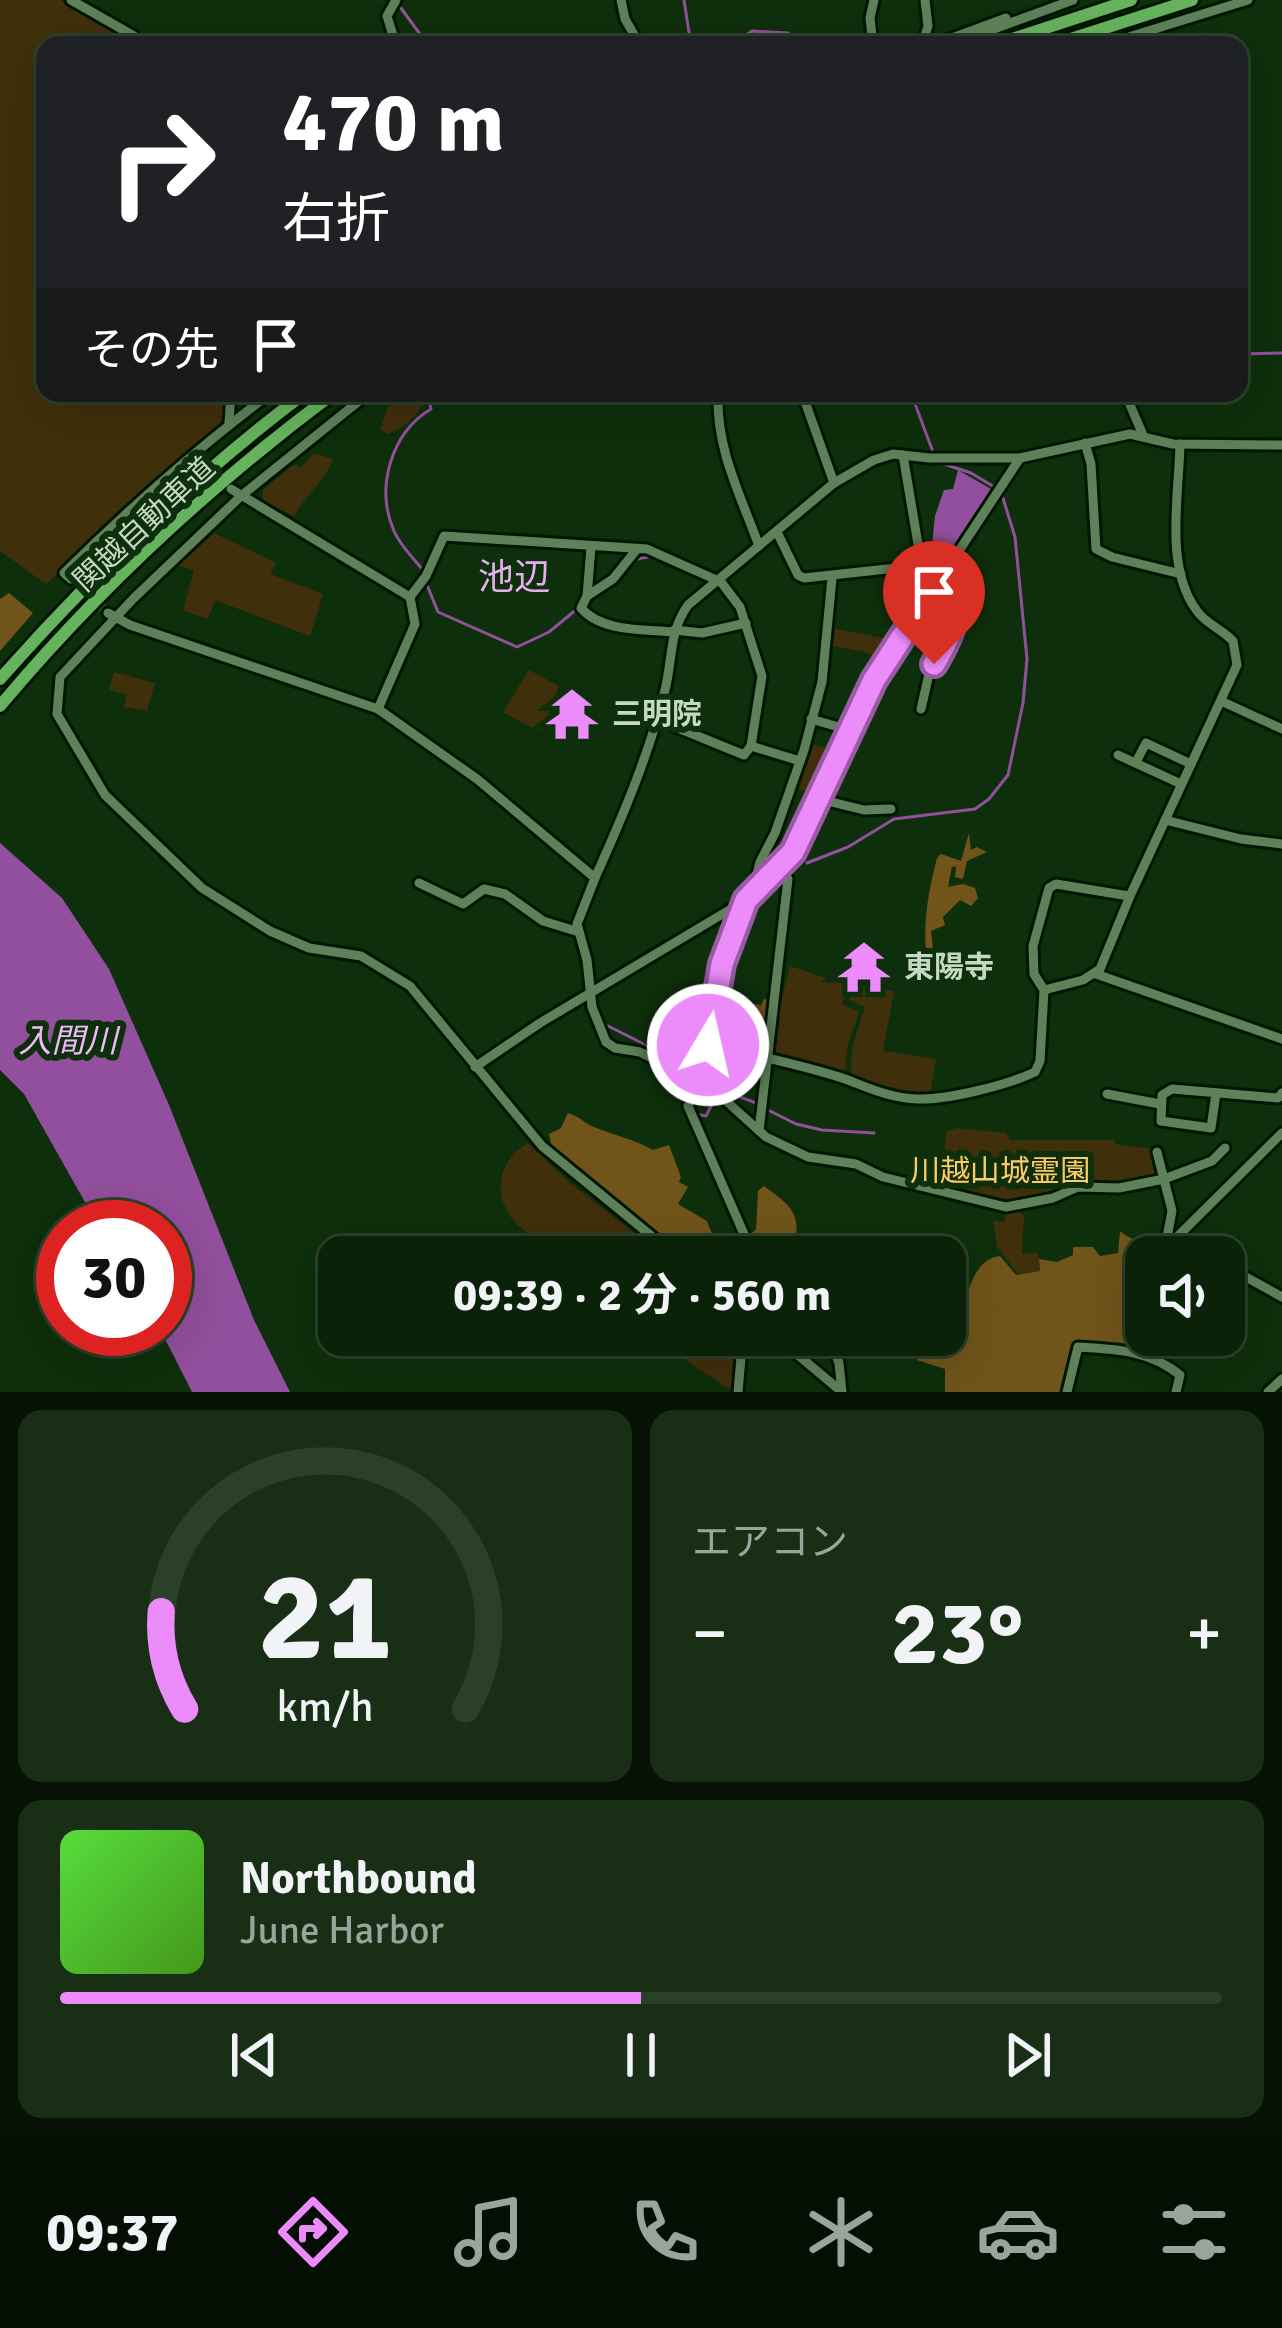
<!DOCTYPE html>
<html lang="ja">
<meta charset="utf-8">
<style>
:root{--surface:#0a2308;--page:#182f16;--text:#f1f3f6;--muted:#99a49c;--line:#2a4029;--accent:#ec8cfb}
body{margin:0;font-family:Signika,"Noto Sans JP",sans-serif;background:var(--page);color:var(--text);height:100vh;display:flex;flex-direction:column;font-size:45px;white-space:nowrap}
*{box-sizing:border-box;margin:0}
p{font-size:39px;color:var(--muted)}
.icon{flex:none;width:66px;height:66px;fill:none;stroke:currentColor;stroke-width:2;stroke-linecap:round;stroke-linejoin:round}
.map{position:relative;height:1392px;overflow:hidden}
.panel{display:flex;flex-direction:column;gap:18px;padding:18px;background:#061304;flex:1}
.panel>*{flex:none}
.guide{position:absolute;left:36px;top:36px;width:1212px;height:366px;border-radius:24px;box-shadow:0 12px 48px #0002,0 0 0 3px var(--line);background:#202124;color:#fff;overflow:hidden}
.tools{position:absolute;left:1125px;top:1236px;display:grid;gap:24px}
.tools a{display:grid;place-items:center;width:120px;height:120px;border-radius:24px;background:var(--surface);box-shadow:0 12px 48px #0002,0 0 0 3px var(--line);font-size:60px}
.speed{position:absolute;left:36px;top:1200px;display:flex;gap:24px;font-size:60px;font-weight:700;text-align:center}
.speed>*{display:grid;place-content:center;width:156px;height:156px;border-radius:50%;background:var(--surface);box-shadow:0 12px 48px #0002,0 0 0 3px var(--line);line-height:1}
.speed .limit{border:18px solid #d22;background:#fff;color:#111}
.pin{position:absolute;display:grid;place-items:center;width:102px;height:102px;color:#fff;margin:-123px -51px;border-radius:50% 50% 50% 0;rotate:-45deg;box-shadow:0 0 12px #0007}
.pin .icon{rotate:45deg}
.me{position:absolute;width:132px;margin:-66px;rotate:9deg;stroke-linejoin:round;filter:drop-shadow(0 0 9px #0008)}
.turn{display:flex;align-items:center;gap:42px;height:252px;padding:0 48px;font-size:54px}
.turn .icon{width:156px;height:156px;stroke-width:2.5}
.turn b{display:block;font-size:84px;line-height:102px}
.then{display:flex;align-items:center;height:114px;padding:0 48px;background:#0003;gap:24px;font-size:45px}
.big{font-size:90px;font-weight:700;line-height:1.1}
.panel .card{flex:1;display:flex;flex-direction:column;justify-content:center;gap:18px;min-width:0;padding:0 42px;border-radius:24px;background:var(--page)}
.panel .dial{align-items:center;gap:0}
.dial svg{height:312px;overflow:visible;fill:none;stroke:var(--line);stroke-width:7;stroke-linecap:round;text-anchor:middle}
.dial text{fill:var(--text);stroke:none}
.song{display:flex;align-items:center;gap:36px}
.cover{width:144px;height:144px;border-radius:18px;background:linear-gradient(135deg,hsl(110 70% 55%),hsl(100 70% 35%))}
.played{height:12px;border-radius:6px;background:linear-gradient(90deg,var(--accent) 50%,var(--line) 50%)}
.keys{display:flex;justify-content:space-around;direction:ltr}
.heat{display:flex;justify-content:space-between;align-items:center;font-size:66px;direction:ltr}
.panel .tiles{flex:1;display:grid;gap:18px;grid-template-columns:1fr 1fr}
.card:last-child{grid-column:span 2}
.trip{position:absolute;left:318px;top:1236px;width:648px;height:120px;border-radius:24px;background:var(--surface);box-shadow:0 12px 48px #0002,0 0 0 3px var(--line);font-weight:700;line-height:120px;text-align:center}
.menu{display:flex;height:192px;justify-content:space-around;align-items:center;background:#040e03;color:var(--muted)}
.menu .icon{width:84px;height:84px}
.menu .current{color:var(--accent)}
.menu b{font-size:54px;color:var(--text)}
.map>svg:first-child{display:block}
.green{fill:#402f0b}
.forest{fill:#70541a}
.water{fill:#924f9d}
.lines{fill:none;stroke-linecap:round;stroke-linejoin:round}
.stream{stroke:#924f9d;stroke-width:3}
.minor-tunnel{stroke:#294826;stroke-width:9;stroke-dasharray:9 4.5;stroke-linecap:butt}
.minor-casing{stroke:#001600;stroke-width:15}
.highway-casing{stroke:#001600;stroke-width:18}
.minor{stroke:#5e8159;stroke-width:9}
.highway{stroke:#66b25e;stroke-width:12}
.route-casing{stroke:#995ba3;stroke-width:30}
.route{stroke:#ec8cfb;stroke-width:21}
.labels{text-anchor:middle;stroke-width:12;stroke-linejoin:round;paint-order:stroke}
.street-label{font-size:30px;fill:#c5d8c2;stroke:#0e2f0b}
.poi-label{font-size:30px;font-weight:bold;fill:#c5d8c2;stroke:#0e2f0b;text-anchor:start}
.park-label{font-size:30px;fill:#ffca63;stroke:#0e2f0b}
.water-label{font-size:33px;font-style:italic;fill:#efbaf7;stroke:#0e2f0b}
.quarter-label{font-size:36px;fill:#e4afec;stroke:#0e2f0b}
</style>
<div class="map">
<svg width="1282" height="1392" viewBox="0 0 1282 1392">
<rect width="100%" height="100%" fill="#0e2f0b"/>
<g class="green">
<path d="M0,0H61L135,45H45V393H227L223,424L46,584L0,551Z"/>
<path d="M393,393H424C423,413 405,428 387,434L380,429Z"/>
<path d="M314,453L333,459C324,483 306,494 294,516L282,510L276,516L263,508V490L293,465L301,467Z"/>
<path d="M214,533L276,563L270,574L323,594L310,636L215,600L208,619L183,611L194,570L178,566Z"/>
<path d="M830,628L889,639L882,661L869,653L829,645Z"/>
<path d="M529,670L559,686L548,713L552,716L545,729L538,731L503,712Z"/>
<path d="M114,672L155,683L147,711L124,707L126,694L109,690Z"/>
<path d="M808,743L837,751L816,796L793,787Z"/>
<path d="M790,966L850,986L842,1004L859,1012L848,1044L844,1075L778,1059L775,1054L780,1005Z"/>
<path d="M858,985L894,991L883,1051L936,1059L930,1094L878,1090L853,1080C846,1056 858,1030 865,1007L849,1000Z"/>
<path d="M957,1128L1006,1133L1010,1140H1115V1144L1153,1149L1158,1176L1117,1185L1094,1182L1059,1186L1048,1194L1012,1204L963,1195L969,1161L945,1149L946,1131Z"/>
<path d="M528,1143L571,1184L666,1257H541L544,1245C535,1237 520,1229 513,1220C491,1192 500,1159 528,1143Z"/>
<path d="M1006,1211H1018L1024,1216L1022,1254L1038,1253L1040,1271L1018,1274L997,1247L993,1221L1004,1222Z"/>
<path d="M608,1335H735L732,1391L684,1359L647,1347L639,1353Z"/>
</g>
<g class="forest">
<path d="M9,593L33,613L0,651V599Z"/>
<path d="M969,833L971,850L977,847L987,852L967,861L963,879L955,877L956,866L952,867L948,887L963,884L975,888L978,898L971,906L960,900L943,917L945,925L931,931L933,949L926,950C923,920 929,889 937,858L941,854L961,861Z"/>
<path d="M720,999L761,1005L764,999L769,1000L768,1016L762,1019L752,1044L756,1053L731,1045L734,1024L716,1019Z"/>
<path d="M568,1113C581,1117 582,1122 594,1127C615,1136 634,1139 653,1150L669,1145L681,1177L679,1182L688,1187L678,1204L707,1221L721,1257H688L552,1148L549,1134L561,1128Z"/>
<path d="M764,1186C784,1201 800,1210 796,1236L788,1244L781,1241L751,1244L749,1236L756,1229L758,1191Z"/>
<path d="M1120,1231C1133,1243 1152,1243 1167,1242L1139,1265L1146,1282V1335H1151L1152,1354L1108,1344H1075L1064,1392H945V1369L917,1360L930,1335L960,1341L964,1338C960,1312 970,1258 1000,1256L1016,1275L1040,1271L1039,1259L1057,1262L1073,1255V1247H1093L1100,1256L1118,1253Z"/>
</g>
<g class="water">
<path d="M958,470L991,489L943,564L931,555L935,516L944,490L953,489Z"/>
<path d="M0,843L62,898L109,969L169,1105L254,1320L290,1392H192L160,1329H165V1227H99L24,1094L0,1070Z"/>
</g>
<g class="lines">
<g class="stream">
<path d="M684,0L691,45"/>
<path d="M398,4L428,45"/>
<path d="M732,45L752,31L788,33L800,45"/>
<path d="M1239,354L1282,353"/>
<path d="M911,393L933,452"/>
<path d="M935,461L971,473L996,488"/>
<path d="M633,560L652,556"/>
<path d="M423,570C413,558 400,545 394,531C375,488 391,433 431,409L428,393"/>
<path d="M425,580L438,612L517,647L549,632L577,609"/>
<path d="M807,863L848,847L894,819L975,809L989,799L1008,775L1023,703L1027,659L1015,537L1002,495"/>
<path d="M749,905L776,882"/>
<path d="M588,944L594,982"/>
<path d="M604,1024L642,1043L651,1054"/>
<path d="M714,1051L725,1091L756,1103"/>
<path d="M655,1063L686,1102"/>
<path d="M770,1111L796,1124L822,1130L874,1133"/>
<path d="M696,1114L706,1116L714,1100"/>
<path d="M1276,1392L1280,1388"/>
</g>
<g class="minor-tunnel">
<path d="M195,465L225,485"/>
<path d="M71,579L108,613"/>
</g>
<g class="minor-casing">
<g id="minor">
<path d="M71,0L134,36L141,45"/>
<path d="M396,0L387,16L396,45"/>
<path d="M621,0L625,19L640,45"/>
<path d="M873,45L870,18L874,0"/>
<path d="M922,45L928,26L925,0"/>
<path d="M933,45L1006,18"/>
<path d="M950,45L1073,0"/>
<path d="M1103,45L1248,0"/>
<path d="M369,393L241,496L133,599L60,677L57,714L105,795L202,888L270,931L309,948L361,956L410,986L542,1146L677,1257"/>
<path d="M718,393C716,449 740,494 759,546"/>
<path d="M802,393L834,483"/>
<path d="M1125,393L1143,435"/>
<path d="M229,423L231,393"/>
<path d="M1085,443L1091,464L1096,549L1112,557L1181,574"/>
<path d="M903,455L919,550L948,579L954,599L953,633L929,674L921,709"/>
<path d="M231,489L410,597L415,624L378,709"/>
<path d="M777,532L798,575L804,578L906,567L924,557"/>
<path d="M637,549L613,579L587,596L581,608C601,632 644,629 673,632"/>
<path d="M71,579L64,573C130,508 197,448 271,393"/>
<path d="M587,596L591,547"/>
<path d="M410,597L426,576L444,536L647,549L721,582L740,607L762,676L751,746"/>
<path d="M108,613L130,625L378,709L477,779L595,878L577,924L587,960L592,1007L606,1042L615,1048L640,1052L714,1090L766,1137L808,1157L856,1164L883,1177L1006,1207L1053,1198L1078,1187L1119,1188L1164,1179L1212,1161L1225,1148"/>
<path d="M674,630L702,633L746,623"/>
<path d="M1221,701L1282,729"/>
<path d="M656,719L744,755L751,746L800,761"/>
<path d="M811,719L849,730"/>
<path d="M1118,755L1181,784"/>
<path d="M1136,762L1146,743L1191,764"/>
<path d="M819,799L864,810L891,809"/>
<path d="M1165,820L1241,839L1282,844"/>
<path d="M595,878C622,818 648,757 664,694C673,662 668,633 688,605L834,483L874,460L893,454L929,458H1018"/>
<path d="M419,883L463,904L484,889L505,894L543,921L579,932"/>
<path d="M758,891L754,887L760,862L775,833L804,750L822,682L832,578"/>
<path d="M746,900C739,922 728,943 722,965C709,1012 713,1063 688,1106L754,1257"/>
<path d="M1096,974L1282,1039"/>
<path d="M1044,990L1083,980L1100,969L1130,896L1237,665L1233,641C1222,629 1206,624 1197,611C1164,567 1179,495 1180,444"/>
<path d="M709,1048L727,1047C766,1059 807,1066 845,1079C869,1088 890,1098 917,1099C948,1100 1007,1085 1035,1072L1040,1061L1044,990L1034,974L1033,946L1049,888L1056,884L1129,896"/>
<path d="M475,1067L540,1023L746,900L781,867L802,834L874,680L1020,458L1130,434L1173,444L1282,445"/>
<path d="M1216,1093L1211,1128L1161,1121L1162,1095L1172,1089L1278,1098L1282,1093"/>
<path d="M1107,1094L1160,1104"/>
<path d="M759,1131L788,879L781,867"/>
<path d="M1157,1152L1172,1211L1167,1237L1178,1257"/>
<path d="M1171,1243L1282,1133"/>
<path d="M1224,1265L1282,1297"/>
<path d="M774,1335L842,1392"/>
<path d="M828,1335L839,1363L842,1392"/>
<path d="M738,1392L743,1335"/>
<path d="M1067,1392L1078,1347C1115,1349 1149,1350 1180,1375L1176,1392"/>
<path d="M1268,1392L1282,1379"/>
</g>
</g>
<g class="highway-casing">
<g id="highway">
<path d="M994,45L1131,0"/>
<path d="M1052,45L1192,0"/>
<path d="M0,679C93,574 193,477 305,393"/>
<path d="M0,706C98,589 212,484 334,393"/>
</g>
</g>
<use href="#minor" class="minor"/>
<use href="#highway" class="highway"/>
</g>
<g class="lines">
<g class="route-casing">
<path id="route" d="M708,1045L722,964L746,900L793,852L874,680L943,574C967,605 951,635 934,664"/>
</g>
<use href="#route" class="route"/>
</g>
<defs>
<g id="temple-bare" transform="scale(4.14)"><path d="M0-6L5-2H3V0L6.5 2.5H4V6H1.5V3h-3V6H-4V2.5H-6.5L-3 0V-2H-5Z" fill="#ec8cfb" stroke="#0e2f0b" stroke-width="2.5" paint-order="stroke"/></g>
</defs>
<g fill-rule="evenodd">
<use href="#temple-bare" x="572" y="714"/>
<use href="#temple-bare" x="864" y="967"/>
</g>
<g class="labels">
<g class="street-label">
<text transform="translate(144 524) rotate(-43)" y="10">関越自動車道</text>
</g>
<g class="poi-label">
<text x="612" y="724">三明院</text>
<text x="904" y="977">東陽寺</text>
</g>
<g class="park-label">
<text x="1000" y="1181">川越山城霊園</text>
</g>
<g class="water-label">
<text x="68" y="1052">入間川</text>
</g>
<g class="quarter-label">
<text x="514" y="589">池辺</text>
</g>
</g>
</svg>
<div class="tools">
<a><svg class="icon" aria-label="sound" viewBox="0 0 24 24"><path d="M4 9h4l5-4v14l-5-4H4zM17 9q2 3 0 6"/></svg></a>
</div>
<div class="speed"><div class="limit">30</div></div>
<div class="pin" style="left:934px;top:664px;background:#d93025"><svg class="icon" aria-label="arrive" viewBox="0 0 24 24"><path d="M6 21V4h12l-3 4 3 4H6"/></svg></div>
<svg class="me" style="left:708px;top:1045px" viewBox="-20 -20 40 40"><circle r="17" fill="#ec8cfb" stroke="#fff" stroke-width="3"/><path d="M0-11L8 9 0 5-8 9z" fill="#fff"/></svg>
<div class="trip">09:39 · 2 分 · 560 m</div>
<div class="guide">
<div class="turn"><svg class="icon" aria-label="right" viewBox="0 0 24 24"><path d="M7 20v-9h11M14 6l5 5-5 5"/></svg><div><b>470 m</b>右折</div></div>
<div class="then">その先<svg class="icon" aria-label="arrive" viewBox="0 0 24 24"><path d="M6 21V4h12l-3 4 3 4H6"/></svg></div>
</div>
</div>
<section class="panel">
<div class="tiles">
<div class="card dial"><svg viewBox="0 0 100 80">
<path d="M14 69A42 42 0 1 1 86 69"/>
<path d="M14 69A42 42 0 0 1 8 44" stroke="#ec8cfb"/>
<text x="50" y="56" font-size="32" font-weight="700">21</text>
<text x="50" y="72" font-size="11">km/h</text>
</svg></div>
<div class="card"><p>エアコン</p>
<div class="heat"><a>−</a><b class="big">23°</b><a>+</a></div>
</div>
<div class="card">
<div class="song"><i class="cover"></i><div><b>Northbound</b><p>June Harbor</p></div></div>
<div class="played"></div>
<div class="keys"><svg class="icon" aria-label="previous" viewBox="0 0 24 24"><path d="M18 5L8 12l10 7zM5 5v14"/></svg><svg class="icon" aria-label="pause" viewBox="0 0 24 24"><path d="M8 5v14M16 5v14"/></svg><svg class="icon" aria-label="next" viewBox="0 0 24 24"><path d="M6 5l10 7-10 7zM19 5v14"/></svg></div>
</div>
</div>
</section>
<nav class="menu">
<b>09:37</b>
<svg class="icon current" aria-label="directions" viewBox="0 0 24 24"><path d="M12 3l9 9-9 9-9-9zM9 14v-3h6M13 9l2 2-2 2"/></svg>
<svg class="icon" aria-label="music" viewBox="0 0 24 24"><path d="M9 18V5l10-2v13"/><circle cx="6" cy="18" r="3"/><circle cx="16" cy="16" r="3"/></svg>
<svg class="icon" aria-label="phone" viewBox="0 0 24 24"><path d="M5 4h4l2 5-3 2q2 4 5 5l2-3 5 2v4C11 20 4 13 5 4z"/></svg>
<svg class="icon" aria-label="climate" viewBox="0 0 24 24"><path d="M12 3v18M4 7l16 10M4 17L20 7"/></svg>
<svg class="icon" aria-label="car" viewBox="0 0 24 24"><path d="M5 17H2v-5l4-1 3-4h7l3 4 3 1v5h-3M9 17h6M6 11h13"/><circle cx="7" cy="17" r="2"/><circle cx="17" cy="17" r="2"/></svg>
<svg class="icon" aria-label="filters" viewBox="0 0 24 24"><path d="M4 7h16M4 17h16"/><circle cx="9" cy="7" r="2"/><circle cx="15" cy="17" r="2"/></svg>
</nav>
